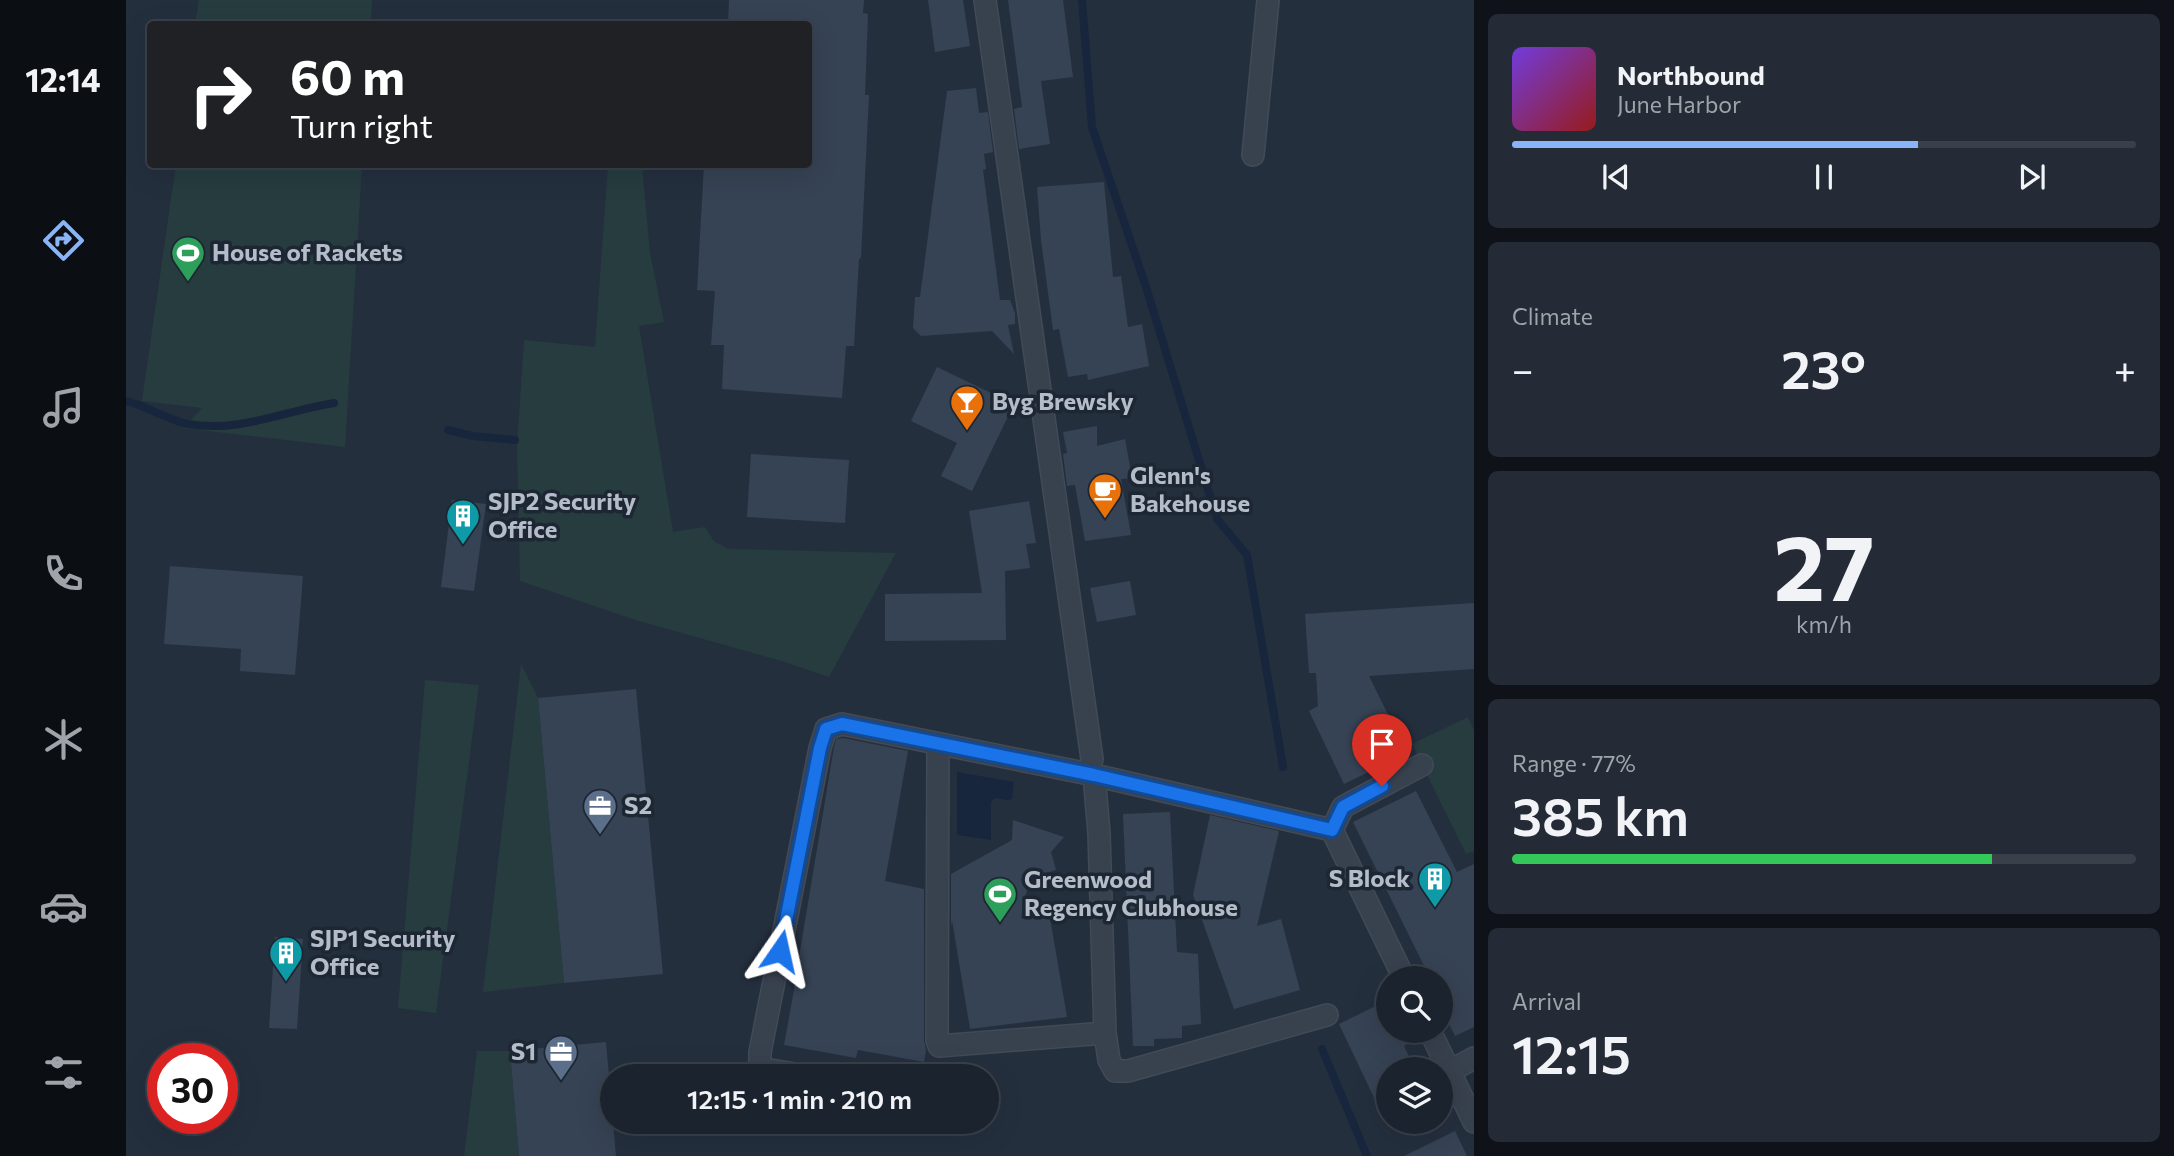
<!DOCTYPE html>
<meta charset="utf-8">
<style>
:root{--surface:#1b232e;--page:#242b36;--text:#f1f3f6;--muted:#a0a4aa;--line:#39404a;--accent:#8ab4f8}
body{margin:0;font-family:Commissioner,sans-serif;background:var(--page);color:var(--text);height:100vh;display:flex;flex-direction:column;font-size:26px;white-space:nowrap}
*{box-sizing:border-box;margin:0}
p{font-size:23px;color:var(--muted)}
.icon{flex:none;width:38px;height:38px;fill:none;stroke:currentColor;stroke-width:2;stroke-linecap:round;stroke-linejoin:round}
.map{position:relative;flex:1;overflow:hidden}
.sheet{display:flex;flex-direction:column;gap:14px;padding:14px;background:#0f1319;width:700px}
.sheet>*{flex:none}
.hud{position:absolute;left:21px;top:21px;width:665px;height:147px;border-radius:7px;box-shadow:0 7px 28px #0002,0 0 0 2px var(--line);background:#202124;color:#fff;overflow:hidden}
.fabs{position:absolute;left:1250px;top:966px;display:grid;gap:14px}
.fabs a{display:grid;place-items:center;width:77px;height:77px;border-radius:50%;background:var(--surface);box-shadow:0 7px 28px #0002,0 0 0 2px var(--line);font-size:35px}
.speed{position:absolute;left:21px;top:1043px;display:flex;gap:14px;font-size:35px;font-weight:700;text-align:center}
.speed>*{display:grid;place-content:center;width:91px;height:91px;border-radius:50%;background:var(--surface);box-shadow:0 7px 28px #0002,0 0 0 2px var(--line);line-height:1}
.speed .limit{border:10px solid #d22;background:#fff;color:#111}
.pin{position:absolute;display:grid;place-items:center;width:60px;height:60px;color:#fff;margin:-72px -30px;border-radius:50% 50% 50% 0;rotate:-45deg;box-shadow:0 0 7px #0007}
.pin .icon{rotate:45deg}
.me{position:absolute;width:77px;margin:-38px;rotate:11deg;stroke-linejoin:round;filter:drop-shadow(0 0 5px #0008)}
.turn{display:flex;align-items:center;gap:24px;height:147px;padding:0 28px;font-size:32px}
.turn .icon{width:91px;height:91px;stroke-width:2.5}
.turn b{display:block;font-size:49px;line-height:60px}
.big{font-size:52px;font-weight:600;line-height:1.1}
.sheet .tile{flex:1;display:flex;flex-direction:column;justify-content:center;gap:10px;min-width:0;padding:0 24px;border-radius:10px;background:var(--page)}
.sheet .dial{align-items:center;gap:0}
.dial b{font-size:91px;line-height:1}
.song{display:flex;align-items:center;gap:21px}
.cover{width:84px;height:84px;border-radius:10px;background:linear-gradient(135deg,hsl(260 70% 55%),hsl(0 70% 35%))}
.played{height:7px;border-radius:4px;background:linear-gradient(90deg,var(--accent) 65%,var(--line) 65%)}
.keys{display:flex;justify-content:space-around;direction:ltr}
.heat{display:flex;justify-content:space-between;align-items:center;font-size:38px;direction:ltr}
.charge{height:10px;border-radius:5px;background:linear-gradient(90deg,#34c759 77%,var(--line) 0)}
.trip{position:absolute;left:474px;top:1064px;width:399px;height:70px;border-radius:35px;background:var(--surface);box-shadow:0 7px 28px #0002,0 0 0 2px var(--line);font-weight:600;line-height:70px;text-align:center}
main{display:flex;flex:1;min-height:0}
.tabs{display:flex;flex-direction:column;width:126px;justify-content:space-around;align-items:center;background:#0b0e12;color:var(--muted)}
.tabs .icon{width:49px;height:49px}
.tabs .selected{color:var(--accent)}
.tabs b{font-size:32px;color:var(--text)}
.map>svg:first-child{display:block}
.green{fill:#263c3f}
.water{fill:#17263c}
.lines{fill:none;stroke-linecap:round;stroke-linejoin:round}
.stream{stroke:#17263c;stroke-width:8}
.building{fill:#364354}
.street-casing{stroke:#414a57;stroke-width:24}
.street{stroke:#38414e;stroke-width:21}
.route-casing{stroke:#114b97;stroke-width:18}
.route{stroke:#1a73e8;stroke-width:12}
.labels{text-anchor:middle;stroke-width:7;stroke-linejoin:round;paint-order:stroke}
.poi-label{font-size:24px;font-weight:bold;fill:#b4bcc9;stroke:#1d2633;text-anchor:start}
</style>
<main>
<nav class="tabs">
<b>12:14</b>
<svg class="icon selected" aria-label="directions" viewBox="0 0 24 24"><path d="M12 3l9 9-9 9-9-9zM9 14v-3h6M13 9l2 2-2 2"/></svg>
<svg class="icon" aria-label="music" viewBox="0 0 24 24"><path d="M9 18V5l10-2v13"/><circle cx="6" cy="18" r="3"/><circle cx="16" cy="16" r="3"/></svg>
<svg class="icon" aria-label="phone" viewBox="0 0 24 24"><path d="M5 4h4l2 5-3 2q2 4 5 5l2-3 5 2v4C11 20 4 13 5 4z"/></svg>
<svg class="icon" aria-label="climate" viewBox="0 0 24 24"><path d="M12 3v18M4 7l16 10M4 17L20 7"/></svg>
<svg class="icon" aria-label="car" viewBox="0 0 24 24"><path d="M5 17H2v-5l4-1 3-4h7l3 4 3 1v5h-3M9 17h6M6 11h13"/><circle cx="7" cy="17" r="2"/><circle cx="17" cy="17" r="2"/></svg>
<svg class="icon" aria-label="filters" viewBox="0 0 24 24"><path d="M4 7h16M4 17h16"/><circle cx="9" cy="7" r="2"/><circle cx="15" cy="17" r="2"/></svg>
</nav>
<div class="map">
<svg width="1348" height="1156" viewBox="0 0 1348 1156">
<rect width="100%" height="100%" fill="#242f3e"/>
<g class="green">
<path d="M73,0H246L245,24H69Z"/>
<path d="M50,164L236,165L219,447L57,428L76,408L16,401Z"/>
<path d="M482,165H516L524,253L538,322L513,326L547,532L579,527L588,541L602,549L770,553L703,677L656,661L513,621L394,581L391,446L398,340L469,347Z"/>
<path d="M395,664L412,698L438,983L357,992Z"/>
<path d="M299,680L353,685L310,1013L272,1008Z"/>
<path d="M1342,717L1348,730V851L1340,854L1286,744Z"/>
<path d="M351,1051H384L393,1156H338Z"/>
</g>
<path class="water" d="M831,772L888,782L886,799L881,800L869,798L865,802V840L831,835Z"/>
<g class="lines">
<g class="stream">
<path d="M956,0L966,127L1020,287L1091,519L1121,555L1157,767"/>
<path d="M0,401C21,406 41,420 62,424C113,433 158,411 208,403"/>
<path d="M322,430L347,436L389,440"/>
<path d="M1196,1049L1241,1156"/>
</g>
</g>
<g class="building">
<path d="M603,0H738L737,13L742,14L739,95H743L735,258L733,259L728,346H720L716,398L596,389L598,345H585L589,291L571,290L578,164H682V24H602Z"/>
<path d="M802,0H837L844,46L809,52Z"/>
<path d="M882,0H937L947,77L915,81L924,144L893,149L888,109L896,107Z"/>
<path d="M850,88L853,113L862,112L867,152L858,154L860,169L857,170L874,300H884L889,313V324L882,325L888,354L866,331L795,336L787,328L789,297H794L821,91Z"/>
<path d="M978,182L987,277L995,276L1002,327L1016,324L1023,366L962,380L961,374L942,377L933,329L927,330L915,240L911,187Z"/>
<path d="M811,367L888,404L846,491L815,476L831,443L785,421Z"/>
<path d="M971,426V446L999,439L1006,478L995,479L1005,535L959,541L949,485L941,486L937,454L941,453L937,432Z"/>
<path d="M625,454L723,460L719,523L621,517Z"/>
<path d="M326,500L360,504L348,591L315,587Z"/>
<path d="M903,501L910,543L900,544L904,568L879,571L880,640L759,641V594L856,593L843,511Z"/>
<path d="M44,566L177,576L169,675L114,671L115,649L38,644Z"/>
<path d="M1004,581L1010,615L971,622L964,588Z"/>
<path d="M1348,603V669L1243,676L1281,753L1218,784L1183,711L1192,706L1190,673H1183L1179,614Z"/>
<path d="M510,689L537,974L438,983L412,698Z"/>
<path d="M717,738L782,751L759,881L798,889V1040L800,1050L798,1062L732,1050L730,1058L658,1045L674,957H673L708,747L710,739Z"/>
<path d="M1290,791L1331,872L1348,864V1027L1329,1036L1314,1006V978H1304L1227,822Z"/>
<path d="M1044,812L1051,952L1072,954L1075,1024L1056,1026V1038L1028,1039V1046H1007L997,814Z"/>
<path d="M1084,815L1153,831L1131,926L1155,919L1174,990L1108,1009L1067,895Z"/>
<path d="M887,820L938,837L925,852L930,870L920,873L904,875L895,918H924L941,1017L844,1029L826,920L825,927V874L886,840Z"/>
<path d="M149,937L177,939L171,1029L143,1028Z"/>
<path d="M1262,1000V1031H1291L1293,1038L1278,1046L1289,1069H1262V1127L1213,1024Z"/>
<path d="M480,1042L490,1156H393L384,1051Z"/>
<path d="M1329,1131L1341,1156H1278Z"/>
</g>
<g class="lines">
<g class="street-casing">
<g id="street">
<path d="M859,0L966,759"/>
<path d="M1127,155L1142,0"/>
<path d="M812,744L811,1040L813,1046L979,1033L973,833L968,775"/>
<path d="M1206,830L1217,807L1296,765"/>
<path d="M1304,1031L1348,1122"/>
<path d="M979,1033L983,1060L989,1071H1002L1201,1015"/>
<path d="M1324,1071L1348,1058"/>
<path d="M682,1076L638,1069L634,1065V1052L694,748L700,729L716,724L968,775L1206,830L1278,978"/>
</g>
</g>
<use href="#street" class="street"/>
</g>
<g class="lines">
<g class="route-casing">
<path id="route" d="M654,951L694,748L700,729L716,724L968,775L1206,830L1217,807L1256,786"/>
</g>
<use href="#route" class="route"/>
</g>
<defs>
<g id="stadium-pin" transform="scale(1.75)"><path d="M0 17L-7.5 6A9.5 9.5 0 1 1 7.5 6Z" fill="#2e9e5b" stroke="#1d2633"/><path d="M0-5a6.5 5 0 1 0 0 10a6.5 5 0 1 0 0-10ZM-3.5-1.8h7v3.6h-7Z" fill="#fff"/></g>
<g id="bar-pin" transform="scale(1.75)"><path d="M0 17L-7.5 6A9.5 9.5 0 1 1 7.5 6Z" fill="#e8710a" stroke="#1d2633"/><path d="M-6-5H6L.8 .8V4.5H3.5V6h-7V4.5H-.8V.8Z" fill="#fff"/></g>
<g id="cafe-pin" transform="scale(1.75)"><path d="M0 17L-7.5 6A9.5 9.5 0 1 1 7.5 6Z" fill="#e8710a" stroke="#1d2633"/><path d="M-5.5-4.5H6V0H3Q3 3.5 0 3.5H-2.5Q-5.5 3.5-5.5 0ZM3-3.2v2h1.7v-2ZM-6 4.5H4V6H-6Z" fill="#fff"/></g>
<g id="building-pin" transform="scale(1.75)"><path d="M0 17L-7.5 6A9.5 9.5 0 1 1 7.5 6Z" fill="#0f9aa8" stroke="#1d2633"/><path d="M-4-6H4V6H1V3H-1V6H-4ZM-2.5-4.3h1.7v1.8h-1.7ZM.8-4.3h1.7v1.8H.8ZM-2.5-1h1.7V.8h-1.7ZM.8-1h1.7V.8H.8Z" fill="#fff"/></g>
<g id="office-pin" transform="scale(1.75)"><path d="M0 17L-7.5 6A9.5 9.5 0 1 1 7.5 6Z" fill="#5c6f8a" stroke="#1d2633"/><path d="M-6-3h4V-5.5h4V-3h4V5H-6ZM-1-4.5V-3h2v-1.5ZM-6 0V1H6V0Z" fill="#fff"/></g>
</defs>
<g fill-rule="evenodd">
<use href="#stadium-pin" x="62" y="253"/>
<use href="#bar-pin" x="841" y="402"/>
<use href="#cafe-pin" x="979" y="490"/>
<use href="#building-pin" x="337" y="516"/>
<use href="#office-pin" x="474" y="806"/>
<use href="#building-pin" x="1309" y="879"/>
<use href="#stadium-pin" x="874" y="894"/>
<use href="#building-pin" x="160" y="953"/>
<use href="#office-pin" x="435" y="1052"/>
</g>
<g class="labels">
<g class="poi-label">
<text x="86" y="261">House of Rackets</text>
<text x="866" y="410">Byg Brewsky</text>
<text x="1004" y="484">Glenn's<tspan x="1004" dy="28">Bakehouse</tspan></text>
<text x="362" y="510">SJP2 Security<tspan x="362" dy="28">Office</tspan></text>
<text x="498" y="814">S2</text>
<text x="1284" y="887" text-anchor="end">S Block</text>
<text x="898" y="888">Greenwood<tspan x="898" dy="28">Regency Clubhouse</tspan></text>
<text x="184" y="947">SJP1 Security<tspan x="184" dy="28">Office</tspan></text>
<text x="410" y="1060" text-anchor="end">S1</text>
</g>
</g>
</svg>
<div class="fabs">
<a><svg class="icon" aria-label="search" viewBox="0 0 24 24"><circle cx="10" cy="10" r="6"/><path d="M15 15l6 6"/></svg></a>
<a><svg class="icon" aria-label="layers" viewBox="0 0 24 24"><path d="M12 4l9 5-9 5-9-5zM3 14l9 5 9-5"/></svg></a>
</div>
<div class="speed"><div class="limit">30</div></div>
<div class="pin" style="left:1256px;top:786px;background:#d93025"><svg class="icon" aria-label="arrive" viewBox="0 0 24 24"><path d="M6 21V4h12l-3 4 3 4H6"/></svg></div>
<svg class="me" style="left:654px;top:951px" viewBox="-20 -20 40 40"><path d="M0-17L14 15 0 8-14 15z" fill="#1a73e8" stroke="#fff" stroke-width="4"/></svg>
<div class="trip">12:15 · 1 min · 210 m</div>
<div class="hud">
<div class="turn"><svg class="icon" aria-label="right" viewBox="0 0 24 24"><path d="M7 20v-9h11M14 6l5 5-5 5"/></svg><div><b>60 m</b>Turn right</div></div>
</div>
</div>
<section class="sheet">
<div class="tile">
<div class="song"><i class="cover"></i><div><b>Northbound</b><p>June Harbor</p></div></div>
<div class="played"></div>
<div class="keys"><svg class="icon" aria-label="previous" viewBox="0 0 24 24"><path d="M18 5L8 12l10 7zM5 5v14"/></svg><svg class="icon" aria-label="pause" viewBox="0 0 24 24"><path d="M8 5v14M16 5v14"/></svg><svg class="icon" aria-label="next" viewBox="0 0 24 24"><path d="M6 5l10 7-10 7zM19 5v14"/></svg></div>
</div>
<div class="tile"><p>Climate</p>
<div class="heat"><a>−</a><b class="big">23°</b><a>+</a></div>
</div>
<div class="tile dial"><b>27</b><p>km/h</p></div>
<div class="tile"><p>Range · 77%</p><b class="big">385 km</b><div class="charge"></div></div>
<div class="tile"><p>Arrival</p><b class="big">12:15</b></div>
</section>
</main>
